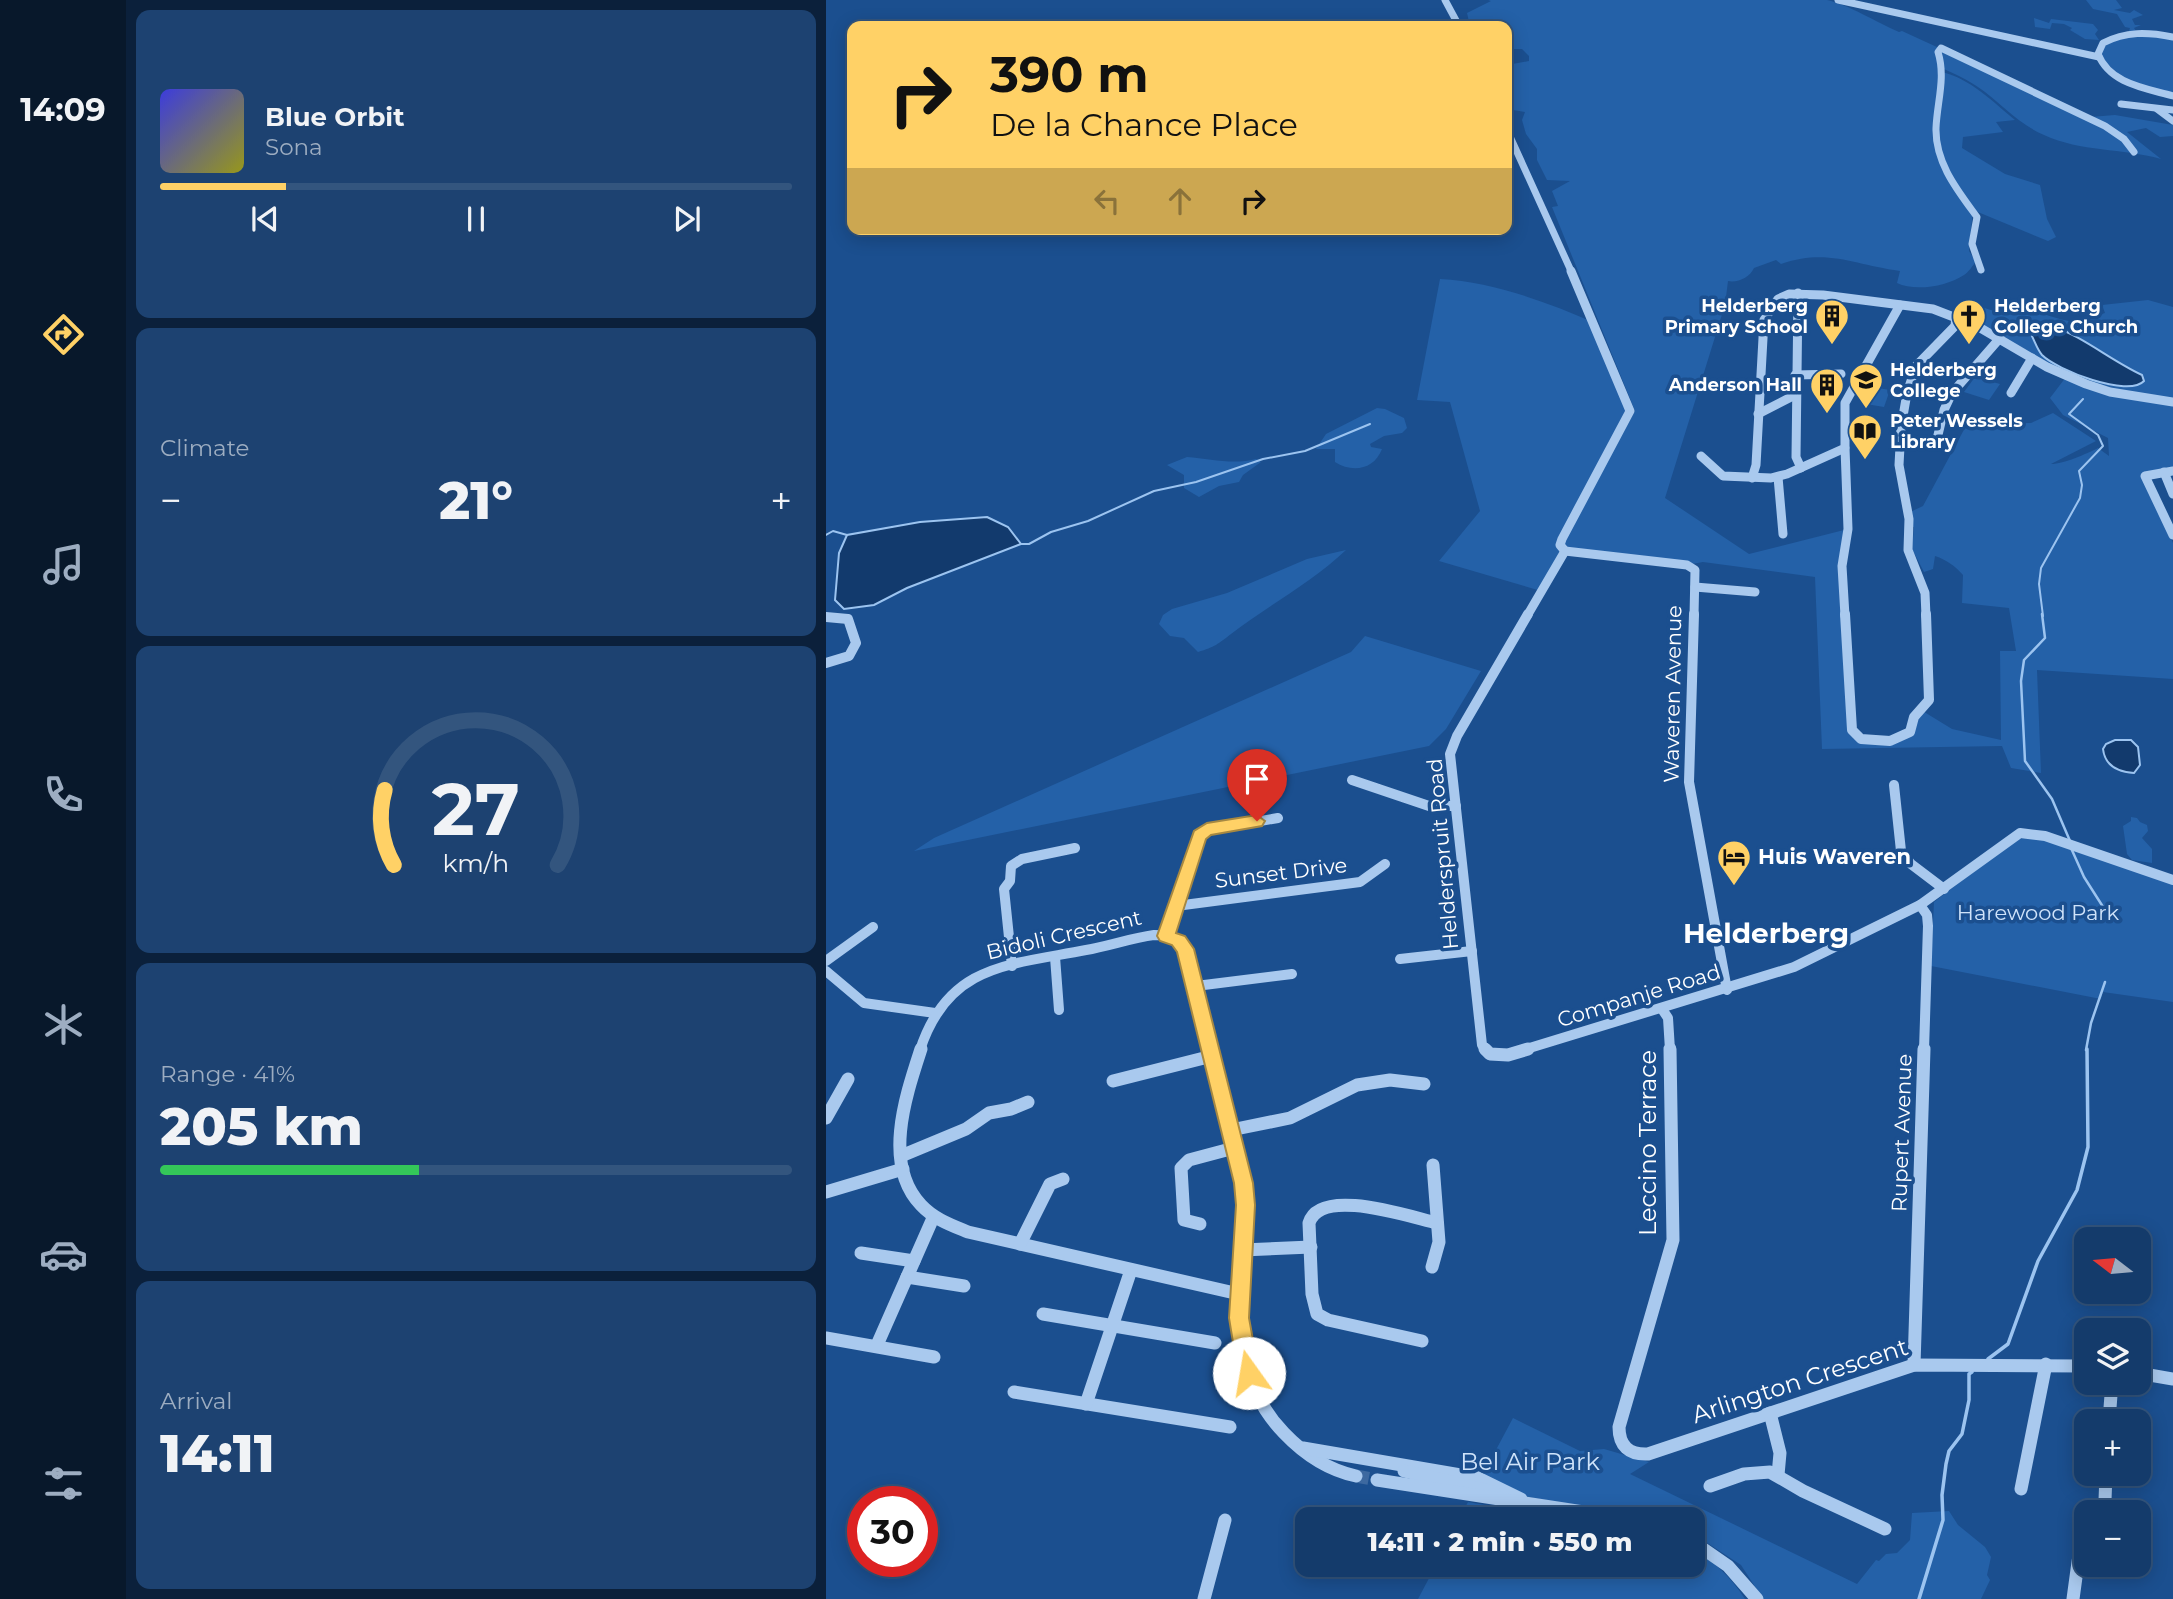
<!DOCTYPE html>
<meta charset="utf-8">
<style>
:root{--surface:#143b6b;--page:#1d4271;--text:#f1f3f6;--muted:#9dadc1;--line:#33557e;--accent:#ffd166}
body{margin:0;font-family:Montserrat,sans-serif;background:var(--page);color:var(--text);height:100vh;display:flex;flex-direction:column;font-size:26px;white-space:nowrap}
*{box-sizing:border-box;margin:0}
p{font-size:23px;color:var(--muted)}
.icon{flex:none;width:38px;height:38px;fill:none;stroke:currentColor;stroke-width:2;stroke-linecap:round;stroke-linejoin:round}
.map{position:relative;flex:1;overflow:hidden}
.panel{display:flex;flex-direction:column;gap:10px;padding:10px;background:#0b203b;width:700px}
.panel>*{flex:none}
.hud{position:absolute;left:21px;top:21px;width:665px;height:214px;border-radius:14px;box-shadow:0 4px 18px #0003,0 0 0 2px var(--line);background:#ffd166;color:#111;overflow:hidden}
.needle{width:46px;rotate:286deg}
.fabs{position:absolute;left:1248px;top:1227px;display:grid;gap:14px}
.fabs a{display:grid;place-items:center;width:77px;height:77px;border-radius:14px;background:var(--surface);box-shadow:0 4px 18px #0003,0 0 0 2px var(--line);font-size:35px}
.speed{position:absolute;left:21px;top:1486px;display:flex;gap:14px;font-size:35px;font-weight:700;text-align:center}
.speed>*{display:grid;place-content:center;width:91px;height:91px;border-radius:50%;background:var(--surface);box-shadow:0 4px 18px #0003,0 0 0 2px var(--line);line-height:1}
.speed .limit{border:10px solid #d22;background:#fff;color:#111}
.pin{position:absolute;display:grid;place-items:center;width:60px;height:60px;color:#fff;margin:-72px -30px;border-radius:50% 50% 50% 0;rotate:-45deg;box-shadow:0 0 7px #0007}
.pin .icon{rotate:45deg}
.me{position:absolute;width:77px;margin:-38px;rotate:347deg;stroke-linejoin:round;filter:drop-shadow(0 0 5px #0008)}
.turn{display:flex;align-items:center;gap:24px;height:147px;padding:0 28px;font-size:32px}
.turn .icon{width:91px;height:91px;stroke-width:2.5}
.turn b{display:block;font-size:49px;line-height:60px}
.lanes{display:flex;align-items:center;height:66px;padding:0 28px;background:#0003;justify-content:center;gap:35px;direction:ltr}
.lanes .off{opacity:.35}
.big{font-size:52px;font-weight:800;line-height:1.1}
.panel .tile{flex:1;display:flex;flex-direction:column;justify-content:center;gap:10px;min-width:0;padding:0 24px;border-radius:14px;background:var(--page)}
.panel .dial{align-items:center;gap:0}
.dial svg{height:182px;overflow:visible;fill:none;stroke:var(--line);stroke-width:7;stroke-linecap:round;text-anchor:middle}
.dial text{fill:var(--text);stroke:none}
.song{display:flex;align-items:center;gap:21px}
.cover{width:84px;height:84px;border-radius:10px;background:linear-gradient(135deg,hsl(240 70% 55%),hsl(60 70% 35%))}
.played{height:7px;border-radius:4px;background:linear-gradient(90deg,var(--accent) 20%,var(--line) 20%)}
.keys{display:flex;justify-content:space-around;direction:ltr}
.heat{display:flex;justify-content:space-between;align-items:center;font-size:38px;direction:ltr}
.charge{height:10px;border-radius:5px;background:linear-gradient(90deg,#34c759 41%,var(--line) 0)}
.trip{position:absolute;left:469px;top:1507px;width:410px;height:70px;border-radius:14px;background:var(--surface);box-shadow:0 4px 18px #0003,0 0 0 2px var(--line);font-weight:800;line-height:70px;text-align:center}
main{display:flex;flex:1;min-height:0}
.menu{display:flex;flex-direction:column;width:126px;justify-content:space-around;align-items:center;background:#08182b;color:var(--muted)}
.menu .icon{width:49px;height:49px}
.menu .selected{color:var(--accent)}
.menu b{font-size:32px;color:var(--text)}
.map>svg:first-child{display:block}
.green{fill:#2461a8;fill-rule:evenodd}
.water{fill:#123a6d;stroke:#9cc4f0;stroke-width:2}
.lines{fill:none;stroke-linecap:round;stroke-linejoin:round}
.stream-far2{stroke:#9cc4f0;stroke-width:2}
.stream-far1{stroke:#9cc4f0;stroke-width:2.5}
.stream{stroke:#9cc4f0;stroke-width:3.5}
.minor-tunnel{stroke:#3d69a0;stroke-width:13;stroke-dasharray:13 7;stroke-linecap:butt}
.minor-far3{stroke:#a9c9ee;stroke-width:7}
.minor-far2{stroke:#a9c9ee;stroke-width:9}
.minor-far1{stroke:#a9c9ee;stroke-width:10}
.minor{stroke:#a9c9ee;stroke-width:13}
.route{fill:#ffd166;stroke:#a68842;stroke-width:2}
.labels{text-anchor:middle;stroke-width:7;stroke-linejoin:round;paint-order:stroke}
.far-poi-label{font-size:18px;font-weight:bold;fill:#fff;stroke:#1b4f8f;text-anchor:start}
.street-label{font-size:21px;fill:#fff;stroke:#1b4f8f}
.poi-label{font-size:21px;font-weight:bold;fill:#fff;stroke:#1b4f8f;text-anchor:start}
.park-label{font-size:21px;fill:#cfe3fa;stroke:#1b4f8f}
.near-street-label{font-size:24px;fill:#fff;stroke:#1b4f8f}
.near-park-label{font-size:24px;fill:#cfe3fa;stroke:#1b4f8f}
.district-label{font-size:28px;font-weight:bold;fill:#fff;stroke:#1b4f8f}
</style>
<main>
<nav class="menu">
<b>14:09</b>
<svg class="icon selected" aria-label="directions" viewBox="0 0 24 24"><path d="M12 3l9 9-9 9-9-9zM9 14v-3h6M13 9l2 2-2 2"/></svg>
<svg class="icon" aria-label="music" viewBox="0 0 24 24"><path d="M9 18V5l10-2v13"/><circle cx="6" cy="18" r="3"/><circle cx="16" cy="16" r="3"/></svg>
<svg class="icon" aria-label="phone" viewBox="0 0 24 24"><path d="M5 4h4l2 5-3 2q2 4 5 5l2-3 5 2v4C11 20 4 13 5 4z"/></svg>
<svg class="icon" aria-label="climate" viewBox="0 0 24 24"><path d="M12 3v18M4 7l16 10M4 17L20 7"/></svg>
<svg class="icon" aria-label="car" viewBox="0 0 24 24"><path d="M5 17H2v-5l4-1 3-4h7l3 4 3 1v5h-3M9 17h6M6 11h13"/><circle cx="7" cy="17" r="2"/><circle cx="17" cy="17" r="2"/></svg>
<svg class="icon" aria-label="filters" viewBox="0 0 24 24"><path d="M4 7h16M4 17h16"/><circle cx="9" cy="7" r="2"/><circle cx="15" cy="17" r="2"/></svg>
</nav>
<section class="panel">
<div class="tile">
<div class="song"><i class="cover"></i><div><b>Blue Orbit</b><p>Sona</p></div></div>
<div class="played"></div>
<div class="keys"><svg class="icon" aria-label="previous" viewBox="0 0 24 24"><path d="M18 5L8 12l10 7zM5 5v14"/></svg><svg class="icon" aria-label="pause" viewBox="0 0 24 24"><path d="M8 5v14M16 5v14"/></svg><svg class="icon" aria-label="next" viewBox="0 0 24 24"><path d="M6 5l10 7-10 7zM19 5v14"/></svg></div>
</div>
<div class="tile"><p>Climate</p>
<div class="heat"><a>−</a><b class="big">21°</b><a>+</a></div>
</div>
<div class="tile dial"><svg viewBox="0 0 100 80">
<path d="M14 69A42 42 0 1 1 86 69"/>
<path d="M14 69A42 42 0 0 1 10 36" stroke="#ffd166"/>
<text x="50" y="56" font-size="32" font-weight="700">27</text>
<text x="50" y="72" font-size="11">km/h</text>
</svg></div>
<div class="tile"><p>Range · 41%</p><b class="big">205 km</b><div class="charge"></div></div>
<div class="tile"><p>Arrival</p><b class="big">14:11</b></div>
</section>
<div class="map">
<svg width="1347" height="1599" viewBox="0 0 1347 1599">
<rect width="100%" height="100%" fill="#1b4f8f"/>
<g class="green">
<path d="M662,0H1001C1023,5 1050,22 1073,32L1076,31L1264,117L1289,115L1347,125V136L1334,137L1320,128L1301,132L1335,159C1296,148 1255,152 1218,135C1192,124 1174,102 1152,87C1142,80 1129,74 1118,69L1115,72C1144,78 1167,102 1189,120L1170,122L1177,132L1137,137L1136,148L1179,174L1214,185L1221,219L1230,237L1222,241L1147,210L1143,251L1150,262C1146,266 1143,272 1138,275C1122,286 1089,292 1071,283L1074,271C1028,265 1002,248 955,264L950,260L928,268C924,277 912,283 902,281L900,297L905,298L898,308L839,498L923,554L1022,529L1016,566L1028,734L1074,738L1095,710L1126,729L1175,740L1174,651H1190L1183,608L1136,603L1137,575C1129,566 1121,560 1109,556L1107,569L1098,572L1086,549L1088,527H1083L1082,513L1097,506L1141,424L1205,423L1227,413L1270,441L1225,464C1238,464 1260,454 1272,448L1283,456L1282,438L1237,415L1224,398L1240,377L1347,403V470L1319,482L1347,543V679L1211,670L1215,773L1185,768L1176,746L996,749L989,577L877,562L866,564L740,547L736,544L809,411L726,207L732,206L726,191L744,181L721,180L711,160V149L700,134L696,120L699,112L687,110L686,101L681,94V65L703,61V56L696,49H681V26H644L641,13L665,1Z"/>
<path d="M1260,0H1290L1296,8L1288,10L1304,13L1308,10L1317,15L1306,19L1309,25H1315L1308,28L1310,31H1303L1304,28L1299,27L1291,14L1267,9Z"/>
<path d="M1208,18L1223,23L1225,19L1267,24L1272,30L1269,34L1273,40L1259,39L1244,30L1246,28L1238,24L1226,23L1224,29L1209,27Z"/>
<path d="M1301,35L1347,37V95L1295,78L1274,56L1280,43Z"/>
<path d="M614,279C667,282 721,302 769,323L802,405L736,539L739,551L715,591L613,561L654,511L624,402L591,400Z"/>
<path d="M1322,300L1347,307V401L1297,392L1250,378L1139,316L1152,306L1168,311C1198,298 1224,322 1254,322C1262,322 1271,315 1279,313L1276,305ZM1224,326C1252,337 1270,349 1296,366C1305,372 1311,372 1318,381C1297,402 1214,363 1207,336L1210,329Z"/>
<path d="M1149,377L1174,384L1163,400L1138,392Z"/>
<path d="M1040,386L1064,390L1058,407L1034,403Z"/>
<path d="M551,408L559,409L578,418L581,428L576,433L558,436L544,444L545,447L556,449C548,470 526,473 509,462V449H490L500,434Z"/>
<path d="M361,457C384,459 408,465 430,459L435,462L417,475L413,482L393,486L373,497L358,488V475L341,465Z"/>
<path d="M520,550C485,583 443,605 405,634C392,644 389,647 372,652L358,638L344,636L333,624L337,615L346,609L401,593L481,559Z"/>
<path d="M539,636L655,671L620,729L603,746L88,851L108,838L525,652Z"/>
<path d="M1305,817L1311,818L1314,822L1321,825L1322,831L1316,838L1326,849V863L1306,860L1301,854L1297,826L1305,821Z"/>
<path d="M1213,837L1347,883V1002L1277,992L1275,999L1105,966L1108,902L1190,839Z"/>
<path d="M687,1418L754,1451L778,1449L823,1462L804,1474L1031,1584L1050,1560L1053,1561L1060,1554L1071,1553L1084,1540L1086,1513L1123,1511L1132,1525L1159,1547L1165,1557L1161,1575L1164,1580L1155,1599H937L915,1565L866,1533V1519H833L702,1497L656,1476Z"/>
<path d="M642,1502L659,1505V1511L696,1517L698,1508L766,1519H633Z"/>
<path d="M866,1546C887,1561 905,1577 919,1599H592L610,1565L866,1564Z"/>
</g>
<g class="water">
<path d="M1224,325C1258,337 1284,360 1316,375L1318,381C1302,398 1231,370 1216,355C1210,348 1208,338 1203,331Z"/>
<path d="M161,517L182,527L195,544L81,588L48,605L18,609L9,600L13,553L21,535L94,522Z"/>
<path d="M1289,740H1305L1312,747L1314,765L1308,773C1293,772 1279,766 1277,749L1280,744Z"/>
</g>
<g class="lines">
<g class="stream-far2">
<path d="M0,535L7,531L21,535"/>
<path d="M195,544H203L225,532L262,521L328,491L370,482L437,459L479,451L544,424"/>
<path d="M1217,616L1213,584L1215,568L1254,498L1256,485L1253,471L1277,446L1272,435L1243,414L1257,399"/>
</g>
<g class="stream-far1">
<path d="M1216,614L1219,638L1198,660L1195,681L1199,761L1226,799L1244,841"/>
<path d="M1245,848L1258,877L1279,910"/>
<path d="M1260,1050L1265,1023L1279,982"/>
</g>
<g class="stream">
<path d="M1162,1359L1182,1344L1212,1261L1251,1190L1262,1147L1261,1049"/>
<path d="M1093,1599L1117,1520L1116,1495L1120,1464L1123,1451L1136,1434L1143,1400V1374L1146,1372"/>
</g>
<path class="minor-tunnel" d="M530,1476L551,1480"/>
<g class="minor-far3">
<path d="M619,0L633,26"/>
<path d="M1012,0L1273,57"/>
<path d="M1347,37C1322,32 1300,31 1277,43L1272,54C1284,84 1319,88 1347,96"/>
<path d="M1295,104L1347,110"/>
<path d="M1331,109L1347,121"/>
<path d="M681,130L746,273"/>
<path d="M1155,270L1146,244L1151,217C1132,191 1109,163 1110,128C1111,102 1120,78 1112,52L1115,48L1279,126L1298,139L1308,152"/>
</g>
<g class="minor-far2">
<path d="M972,293L970,457L975,468"/>
<path d="M969,375L1015,374"/>
<path d="M1185,393L1206,358"/>
<path d="M932,414L969,395"/>
<path d="M1111,439L1118,410L1126,393L1174,338"/>
<path d="M1019,448L1022,529L1016,566L1019,616"/>
<path d="M875,456L897,476L945,478L961,474L1019,448V403L1074,305"/>
<path d="M1347,471L1319,476L1347,535"/>
<path d="M1338,472L1347,494"/>
<path d="M952,477L957,534"/>
<path d="M926,478L930,465L938,320L952,299L963,294L997,295L1107,309L1151,326L1221,367L1260,384L1284,392L1347,402"/>
<path d="M739,551L734,545L736,539L804,411L745,271"/>
<path d="M739,551L861,565L869,570L868,616"/>
<path d="M869,587L929,592"/>
<path d="M701,616L739,551"/>
<path d="M1100,616L1099,593L1082,550L1083,519L1073,465L1075,428L1081,393L1090,366L1129,326L1130,316"/>
</g>
<g class="minor-far1">
<path d="M868,614L863,782L901,990"/>
<path d="M1019,614L1026,730L1035,739L1064,741L1084,732L1088,717L1103,700L1100,614"/>
<path d="M0,617L22,619L30,643L23,656L0,663"/>
<path d="M526,780L603,806H630"/>
<path d="M1068,785L1075,851L1085,864L1118,889"/>
<path d="M1094,905L1101,915L1102,926L1098,1050"/>
<path d="M350,906L534,882L559,864"/>
<path d="M340,936L373,836L377,831L452,818"/>
<path d="M229,957L233,1010"/>
<path d="M574,959L646,951"/>
<path d="M0,961L47,927"/>
<path d="M186,966L178,889L184,881L185,866L196,859L249,848"/>
<path d="M0,971L38,1003L109,1013"/>
<path d="M370,986L466,974"/>
<path d="M836,1009L842,1018L844,1050"/>
<path d="M94,1050C122,964 183,965 260,950C283,946 305,938 328,935C337,935 349,935 355,942C369,957 381,1028 387,1050"/>
<path d="M661,1050L656,1045L624,754L631,736L702,614"/>
<path d="M697,1050L968,967L1094,905L1194,833L1219,836L1347,880"/>
</g>
<g class="minor">
<path d="M95,1049C80,1095 56,1164 95,1205C108,1219 125,1225 142,1232L413,1294"/>
<path d="M386,1049C397,1093 411,1139 417,1184C429,1272 388,1361 458,1433C478,1454 502,1470 530,1476"/>
<path d="M659,1049L664,1054L682,1055L702,1049"/>
<path d="M844,1049L847,1240L793,1427C793,1446 803,1455 822,1454L1088,1365L1260,1366"/>
<path d="M287,1081L386,1056"/>
<path d="M0,1118L22,1079"/>
<path d="M405,1130L464,1118L531,1085L564,1080L598,1084"/>
<path d="M75,1156L140,1129L163,1113L185,1109L202,1102"/>
<path d="M0,1192L77,1169"/>
<path d="M374,1224L358,1220L355,1168L363,1160L408,1148"/>
<path d="M194,1244L224,1184L237,1179"/>
<path d="M416,1250L485,1247"/>
<path d="M35,1253L88,1261"/>
<path d="M606,1267L613,1242L607,1165"/>
<path d="M81,1277L138,1286"/>
<path d="M217,1314L389,1343"/>
<path d="M0,1338L108,1357"/>
<path d="M596,1341L502,1320L491,1314L486,1294L483,1223C494,1186 584,1217 611,1223"/>
<path d="M51,1345L107,1218"/>
<path d="M1088,1365L1098,1049"/>
<path d="M1312,1373L1347,1379"/>
<path d="M188,1392L404,1427"/>
<path d="M260,1404L305,1270"/>
<path d="M944,1413L954,1453L952,1475"/>
<path d="M1283,1421L1286,1382"/>
<path d="M477,1448L652,1478L695,1499"/>
<path d="M578,1471L668,1492"/>
<path d="M551,1480L803,1519"/>
<path d="M884,1486L918,1474L944,1472L977,1491L1059,1529"/>
<path d="M1195,1489L1220,1364"/>
<path d="M1279,1500L1280,1474"/>
<path d="M866,1541L902,1566L931,1599"/>
<path d="M378,1599L399,1520"/>
<path d="M1247,1599L1253,1555"/>
</g>
</g>
<path class="route" d="M431,815L439,821L436,826L385,835L380,839L350,933L359,936L368,949L427,1183L429,1205L423,1318L433,1373L430,1380L423,1383L415,1380L412,1373L403,1318L410,1205L408,1183L351,952L346,945L334,941L331,936L368,831L381,823Z"/>
<defs>
<g id="building-pin" transform="scale(1.75)"><path d="M0 17L-7.5 6A9.5 9.5 0 1 1 7.5 6Z" fill="#ffd166" stroke="#1b4f8f"/><path d="M-4-6H4V6H1V3H-1V6H-4ZM-2.5-4.3h1.7v1.8h-1.7ZM.8-4.3h1.7v1.8H.8ZM-2.5-1h1.7V.8h-1.7ZM.8-1h1.7V.8H.8Z" fill="#111"/></g>
<g id="church-pin" transform="scale(1.75)"><path d="M0 17L-7.5 6A9.5 9.5 0 1 1 7.5 6Z" fill="#ffd166" stroke="#1b4f8f"/><path d="M-1.2-6h2.4v3.5h3.3v2.4h-3.3V6h-2.4V-.1h-3.3v-2.4h3.3Z" fill="#111"/></g>
<g id="university-pin" transform="scale(1.75)"><path d="M0 17L-7.5 6A9.5 9.5 0 1 1 7.5 6Z" fill="#ffd166" stroke="#1b4f8f"/><path d="M0-5L7-2L0 1L-7-2ZM-4 1L0 2.5L4 1V4Q0 6-4 4Z" fill="#111"/></g>
<g id="library-pin" transform="scale(1.75)"><path d="M0 17L-7.5 6A9.5 9.5 0 1 1 7.5 6Z" fill="#ffd166" stroke="#1b4f8f"/><path d="M-6-4Q-3-5.5-.7-3.5V5Q-3 3-6 4ZM6-4Q3-5.5 .7-3.5V5Q3 3 6 4Z" fill="#111"/></g>
<g id="hotel-pin" transform="scale(1.75)"><path d="M0 17L-7.5 6A9.5 9.5 0 1 1 7.5 6Z" fill="#ffd166" stroke="#1b4f8f"/><path d="M-6-4.5h1.5V1H6V5H4.5V3h-9V5H-6ZM-4 0a1.8 1.8 0 1 1 3.6 0ZM.5 0V-2.5h3Q6-2.5 6 0Z" fill="#111"/></g>
</defs>
<g fill-rule="evenodd">
<use href="#building-pin" x="1006" y="316"/>
<use href="#church-pin" x="1143" y="316"/>
<use href="#university-pin" x="1040" y="380"/>
<use href="#building-pin" x="1001" y="385"/>
<use href="#library-pin" x="1039" y="431"/>
<use href="#hotel-pin" x="908" y="857"/>
</g>
<g class="labels">
<g class="far-poi-label">
<text x="982" y="312" text-anchor="end">Helderberg<tspan x="982" dy="21">Primary School</tspan></text>
<text x="1168" y="312">Helderberg<tspan x="1168" dy="21">College Church</tspan></text>
<text x="1064" y="376">Helderberg<tspan x="1064" dy="21">College</tspan></text>
<text x="976" y="391" text-anchor="end">Anderson Hall</text>
<text x="1064" y="427">Peter Wessels<tspan x="1064" dy="21">Library</tspan></text>
</g>
<g class="street-label">
<text transform="translate(847 694) rotate(-89)" y="7">Waveren Avenue</text>
<text transform="translate(617 854) rotate(-95)" y="7">Helderspruit Road</text>
<text transform="translate(455 873) rotate(-7)" y="7">Sunset Drive</text>
<text transform="translate(238 935) rotate(-13)" y="7">Bidoli Crescent</text>
<text transform="translate(813 996) rotate(-17)" y="7">Companje Road</text>
<text transform="translate(1076 1133) rotate(-88)" y="7">Rupert Avenue</text>
</g>
<g class="poi-label">
<text x="932" y="864">Huis Waveren</text>
</g>
<g class="park-label">
<text x="1212" y="920">Harewood Park</text>
</g>
<g class="near-street-label">
<text transform="translate(822 1143) rotate(-90)" y="8">Leccino Terrace</text>
<text transform="translate(974 1381) rotate(-18)" y="8">Arlington Crescent</text>
</g>
<g class="near-park-label">
<text x="704" y="1470">Bel Air Park</text>
</g>
<g class="district-label">
<text x="940" y="943">Helderberg</text>
</g>
</g>
</svg>
<div class="fabs">
<a><svg class="needle" viewBox="-14 -14 28 28"><path d="M0-13l5 13h-10z" fill="#e53935"/><path d="M0 13l5-13h-10z" fill="#9dadc1"/></svg></a>
<a><svg class="icon" aria-label="layers" viewBox="0 0 24 24"><path d="M12 4l9 5-9 5-9-5zM3 14l9 5 9-5"/></svg></a>
<a>+</a>
<a>−</a>
</div>
<div class="speed"><div class="limit">30</div></div>
<div class="pin" style="left:431px;top:821px;background:#d93025"><svg class="icon" aria-label="arrive" viewBox="0 0 24 24"><path d="M6 21V4h12l-3 4 3 4H6"/></svg></div>
<svg class="me" style="left:423px;top:1373px" viewBox="-20 -20 40 40"><circle r="19" fill="#fff"/><path d="M0-13L10 11 0 6-10 11z" fill="#ffd166"/></svg>
<div class="trip">14:11 · 2 min · 550 m</div>
<div class="hud">
<div class="turn"><svg class="icon" aria-label="right" viewBox="0 0 24 24"><path d="M7 20v-9h11M14 6l5 5-5 5"/></svg><div><b>390 m</b>De la Chance Place</div></div>
<div class="lanes"><svg class="icon off" aria-label="left" viewBox="0 0 24 24"><path d="M17 20v-9H6M10 6l-5 5 5 5"/></svg><svg class="icon off" aria-label="ahead" viewBox="0 0 24 24"><path d="M12 20V5M6 11l6-6 6 6"/></svg><svg class="icon" aria-label="right" viewBox="0 0 24 24"><path d="M7 20v-9h11M14 6l5 5-5 5"/></svg></div>
</div>
</div>
</main>
